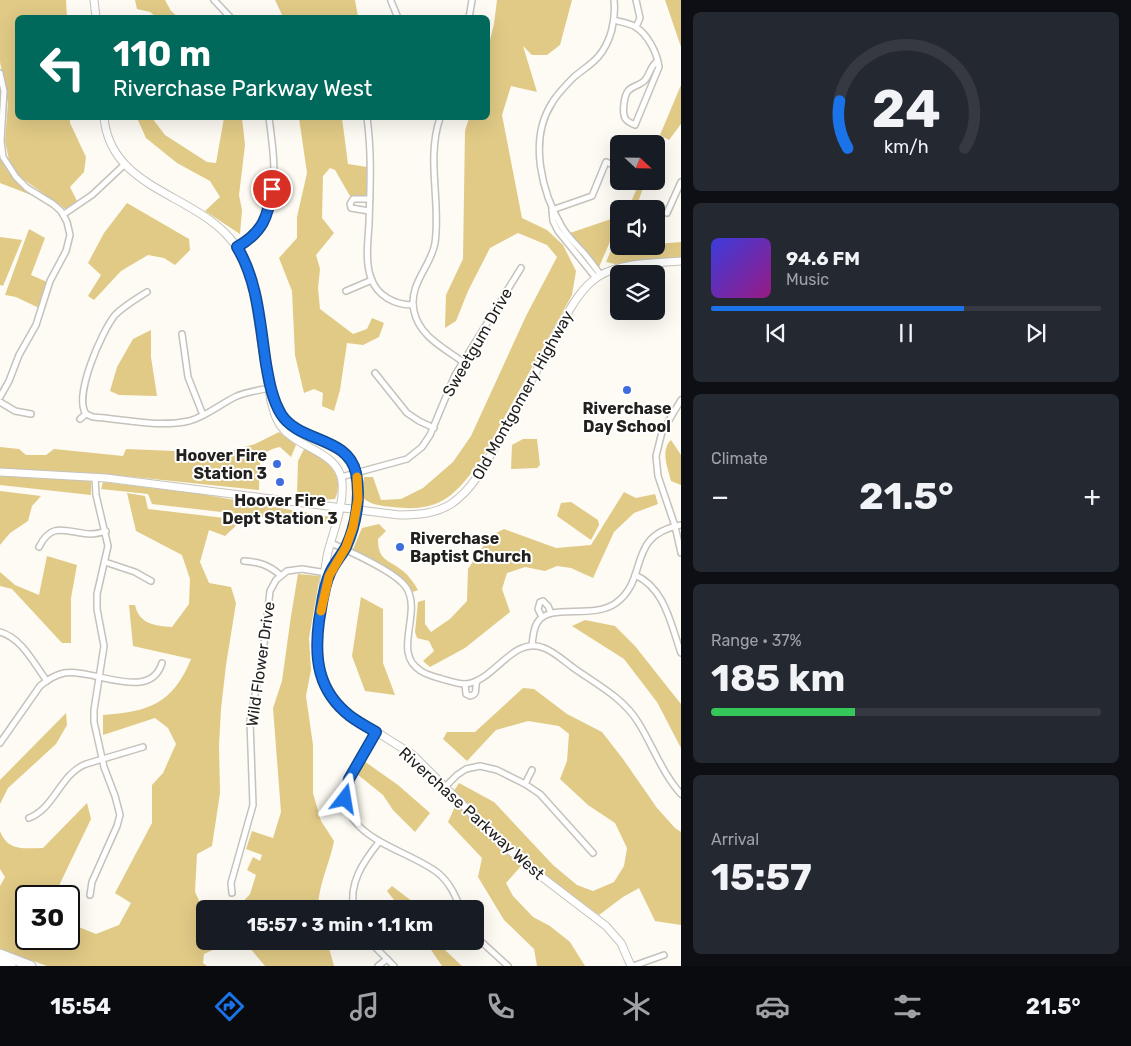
<!DOCTYPE html>
<meta charset="utf-8">
<style>
:root{--surface:#171b24;--page:#242831;--text:#f1f3f6;--muted:#9ea1a6;--line:#363941;--accent:#1a73e8}
body{margin:0;font-family:Rubik,sans-serif;background:var(--page);color:var(--text);height:100vh;display:flex;flex-direction:column;font-size:19px;white-space:nowrap}
*{box-sizing:border-box;margin:0}
p{font-size:16px;color:var(--muted)}
.icon{flex:none;width:28px;height:28px;fill:none;stroke:currentColor;stroke-width:2;stroke-linecap:round;stroke-linejoin:round}
.map{position:relative;flex:1;overflow:hidden}
.sheet{display:flex;flex-direction:column;gap:12px;padding:12px;background:#0d0f14;width:450px}
.sheet>*{flex:none}
.top-card{position:absolute;left:15px;top:15px;width:475px;height:105px;border-radius:8px;box-shadow:0 5px 20px #0002;background:#00695c;color:#fff;overflow:hidden}
.needle{width:32px;rotate:112deg}
.tools{position:absolute;left:610px;top:135px;display:grid;gap:10px}
.tools a{display:grid;place-items:center;width:55px;height:55px;border-radius:8px;background:var(--surface);box-shadow:0 5px 20px #0002;font-size:25px}
.speed{position:absolute;left:15px;top:885px;display:flex;gap:10px;font-size:25px;font-weight:700;text-align:center}
.speed>*{display:grid;place-content:center;width:65px;height:65px;border-radius:50%;background:var(--surface);box-shadow:0 5px 20px #0002;line-height:1}
.speed .limit{border:2px solid #111;border-radius:8px;background:#fff;color:#111}
.pin{position:absolute;display:grid;place-items:center;width:42px;height:42px;color:#fff;margin:-21px;border:2px solid #fff;border-radius:50%;box-shadow:0 1px 5px #0007}
.me{position:absolute;width:55px;margin:-28px;rotate:14deg;stroke-linejoin:round;filter:drop-shadow(0 0 4px #0008)}
.turn{display:flex;align-items:center;gap:18px;height:105px;padding:0 15px;font-size:22px}
.turn .icon{width:65px;height:65px;stroke-width:2.5}
.turn b{display:block;font-size:35px;line-height:42px}
.big{font-size:38px;font-weight:700;line-height:1.1}
.sheet .tile{flex:1;display:flex;flex-direction:column;justify-content:center;gap:8px;min-width:0;padding:0 18px;border-radius:8px;background:var(--page)}
.sheet .dial{align-items:center;gap:0}
.dial svg{height:130px;overflow:visible;fill:none;stroke:var(--line);stroke-width:7;stroke-linecap:round;text-anchor:middle}
.dial text{fill:var(--text);stroke:none}
.song{display:flex;align-items:center;gap:15px}
.cover{width:60px;height:60px;border-radius:8px;background:linear-gradient(135deg,hsl(240 70% 55%),hsl(310 70% 35%))}
.played{height:5px;border-radius:2px;background:linear-gradient(90deg,var(--accent) 65%,var(--line) 65%)}
.keys{display:flex;justify-content:space-around;direction:ltr}
.heat{display:flex;justify-content:space-between;align-items:center;font-size:28px;direction:ltr}
.charge{height:8px;border-radius:4px;background:linear-gradient(90deg,#34c759 37%,var(--line) 0)}
.trip{position:absolute;left:196px;top:900px;width:288px;height:50px;border-radius:8px;background:var(--surface);box-shadow:0 5px 20px #0002;font-weight:700;line-height:50px;text-align:center}
.tab-bar{display:flex;height:80px;justify-content:space-around;align-items:center;background:#090b0e;color:var(--muted)}
.tab-bar .icon{width:35px;height:35px}
.tab-bar .on{color:var(--accent)}
.tab-bar b{font-size:22px;color:var(--text)}
main{display:flex;flex:1;min-height:0}
.map>svg:first-child{display:block}
.green{fill:#e1ca86}
.lines{fill:none;stroke-linecap:round;stroke-linejoin:round}
.minor-casing{stroke:#c5c2bb;stroke-width:8}
.tertiary-casing{stroke:#c5c2bb;stroke-width:9}
.primary-casing{stroke:#c5c2bb;stroke-width:11}
.minor{stroke:#fff;stroke-width:5}
.tertiary{stroke:#fff;stroke-width:7}
.primary{stroke:#fff;stroke-width:9}
.route-casing{stroke:#114b97;stroke-width:12}
.route{stroke:#1a73e8;stroke-width:9}
.slow{stroke:#f59e0b;stroke-width:9}
.poi-dot{fill:#406dde;stroke:#fff;stroke-width:2}
.labels{text-anchor:middle;stroke-width:4;stroke-linejoin:round;paint-order:stroke}
.street-label{font-size:16px;fill:#22211e;stroke:#fff}
.poi-label{font-size:16px;font-weight:bold;fill:#22211e;stroke:#fff}
</style>
<main>
<div class="map">
<svg width="681" height="966" viewBox="0 0 681 966">
<rect width="100%" height="100%" fill="#fdfbf3"/>
<g class="green">
<path d="M0,0H66L67,17L18,18V118H70V123L86,157L84,172L70,187L77,201L67,210L20,177L9,160L5,141L8,103L0,62Z"/>
<path d="M135,0H165L171,11L178,17H156L150,12L137,9Z"/>
<path d="M275,0H355L358,17H283Z"/>
<path d="M497,0H572L560,45L547,55H532L523,46L537,92L511,86L502,115L522,218L547,230L563,245L576,271L572,295L482,458C456,495 441,513 393,507C382,506 371,505 363,498L364,477H373L381,500L401,499L423,488L453,462L471,436L526,316L557,257L547,245L518,233L490,248L468,291L456,321L445,328L446,295L463,259L465,131L469,118H488V48L494,24Z"/>
<path d="M665,0H681V47Z"/>
<path d="M681,85V124L669,140L660,135Z"/>
<path d="M137,118H152L165,135L207,162L216,163L224,118H242L245,145L239,195L242,210L240,234L205,211L220,197L210,181L177,163L146,138Z"/>
<path d="M299,118H342L348,164L367,167L366,196H350L335,170L330,168L323,176L322,218L334,233L316,255L320,269L318,288L320,309L353,334L367,329L372,318L384,323L379,337L363,345L347,343L340,390L334,411L322,406L323,393L314,389L304,393L295,355L292,291L279,258L297,238V217L307,173Z"/>
<path d="M0,155C6,174 17,182 31,195L0,183Z"/>
<path d="M640,181H645L636,209H628Z"/>
<path d="M127,203L189,239L190,250L175,265L164,258L148,255L121,271L94,300L88,296L101,275L88,263L104,233Z"/>
<path d="M619,215V221L599,267L570,233L617,217Z"/>
<path d="M29,229L45,238L31,275L47,282L39,308L16,297L5,295Z"/>
<path d="M619,232V246H656V244L681,242V257L615,264L606,262Z"/>
<path d="M0,237L22,240L3,286L0,285Z"/>
<path d="M151,330V357L157,396L119,395L110,391L117,367L133,339Z"/>
<path d="M279,432L296,445L291,457L280,447C255,451 260,470 259,490L105,474L0,469V447L19,449L26,455H46L54,449L123,456L126,449L223,453L255,444Z"/>
<path d="M523,439H537L540,465L537,468L511,469L512,445Z"/>
<path d="M671,440L681,455V485L671,481C668,468 660,450 671,440Z"/>
<path d="M304,449C325,459 346,473 335,499L321,500L297,496L298,461Z"/>
<path d="M0,476L91,481V495L0,485Z"/>
<path d="M103,482L201,494L331,517L330,522L291,520L152,504L148,494L101,489Z"/>
<path d="M0,491L41,496L32,506L28,521L10,533L0,545Z"/>
<path d="M624,492L636,498L655,494L658,504L634,513L614,532L593,578L571,568L557,566L545,571L525,567L507,573L502,589L510,612L465,648L430,667L423,661L434,651L429,641L417,638L415,632L418,602L425,600V624L431,632L450,619L467,601L468,569L490,536L504,529L556,548L591,545Z"/>
<path d="M127,493L145,496L148,509L242,520L225,536L209,530L200,562L209,583L231,587L236,603L226,665L221,709L219,745L220,793L212,846L197,854L195,892L203,909H205V941H232L204,954L203,963L207,966H47L0,949V886L5,877L0,869V831C8,852 24,848 43,848L87,803L91,819L54,896H26V939H69V923L96,934L119,925L131,903L115,893L152,823V785L163,773L176,744L168,728L155,718L103,735V715C148,712 173,704 191,659L133,646L129,605H135C139,624 155,626 172,627L189,604L190,579L182,555L136,531Z"/>
<path d="M571,502L598,520L599,525L591,540L557,516L561,503Z"/>
<path d="M379,524L386,531L378,539C378,561 388,559 403,571C409,576 414,583 418,590L413,592L405,580L353,549L362,528Z"/>
<path d="M47,556L77,565L71,598V643H62L12,589L0,586V572L15,585L39,595Z"/>
<path d="M298,574L320,576L309,638L311,670L306,696L313,745V793L321,821L334,841C330,863 318,885 318,909H210L239,906L250,894L256,875L247,870L253,857L260,861L262,855L246,849L252,831L273,838L281,812L273,708L282,681L291,616Z"/>
<path d="M361,597L383,609V663L395,695L365,691L352,656Z"/>
<path d="M585,620L615,626L635,646L669,689L681,704V748L657,702L624,659L572,626Z"/>
<path d="M523,688L534,689L567,714L602,732L623,759L657,808L675,828L681,832V925L655,921L639,888L623,897L599,915L554,882L508,842L454,791L459,783L494,802L553,865L577,885L593,891L614,882L624,866L627,848L615,823L588,805L560,779L567,761L569,734L559,726L528,721L496,730L467,761L443,739L447,732H475Z"/>
<path d="M66,713L67,725L56,744L8,788L0,804V780Z"/>
<path d="M364,761L398,785L430,813L415,832L393,810L383,795L357,774Z"/>
<path d="M457,802L522,865L506,883L513,896L533,917L550,926L570,942L585,966H537L534,949L504,920L478,877L482,858L448,822Z"/>
<path d="M392,886L417,905L419,909H401L387,891Z"/>
<path d="M244,941H327L334,966H265Z"/>
<path d="M425,941H440L446,951L462,966H442Z"/>
</g>
<g class="lines">
<g class="minor-casing">
<g id="minor">
<path d="M214,0L231,18"/>
<path d="M636,0L640,18L636,27"/>
<path d="M391,1L398,18"/>
<path d="M469,18L472,0"/>
<path d="M614,20C620,22 628,23 634,26C647,33 657,52 659,67L635,125C631,123 627,122 625,118C622,112 624,96 628,91C633,85 640,86 645,80C650,74 651,64 658,61"/>
<path d="M0,73L4,91L1,141L3,157L16,177L27,188L53,204L61,211L67,222L70,235L66,251L50,281L36,325L19,355L9,381L0,397"/>
<path d="M367,118C372,154 370,188 369,224C368,241 365,262 371,278C377,296 395,305 413,305"/>
<path d="M440,118C426,159 441,202 435,243C431,267 408,284 414,311C419,336 444,348 463,362"/>
<path d="M552,210L592,196L606,162L619,167"/>
<path d="M552,210L553,221L558,231L596,278"/>
<path d="M369,211L351,208L350,204L353,199H370"/>
<path d="M667,213L681,182"/>
<path d="M64,214L92,195L124,165"/>
<path d="M237,247C284,221 275,163 269,118"/>
<path d="M601,275C594,267 589,258 582,251C575,243 567,236 562,227C542,193 528,140 552,103C557,94 566,85 574,77C582,70 591,65 598,57C611,42 616,20 614,0"/>
<path d="M346,291L372,280"/>
<path d="M182,334L188,377L203,415"/>
<path d="M375,373L407,413L419,421L434,428"/>
<path d="M681,400L662,432L656,456L658,476L675,526L681,553"/>
<path d="M0,402L15,411L31,414"/>
<path d="M86,414L93,417C124,419 157,428 189,421C207,416 220,404 237,396C247,392 259,390 270,388"/>
<path d="M86,414C73,396 102,331 115,315C124,306 136,299 147,292"/>
<path d="M80,419L86,414"/>
<path d="M341,477L407,459L422,447L430,435L455,375L521,268"/>
<path d="M331,543C349,551 396,572 406,587C423,613 391,653 421,671C427,675 435,677 442,679C449,681 458,684 465,684C495,682 512,635 544,648C555,652 565,662 575,669C598,685 623,698 638,722C653,746 662,773 681,794"/>
<path d="M39,547C52,520 68,533 90,534C95,534 100,533 106,531"/>
<path d="M244,561C259,562 269,565 280,575"/>
<path d="M105,562L135,572L151,581"/>
<path d="M635,575C665,588 671,625 681,653"/>
<path d="M542,617L538,609L540,602L543,601L548,606L551,613"/>
<path d="M0,632C22,638 34,664 47,681"/>
<path d="M532,645C533,638 533,630 537,623C549,602 592,620 616,603C650,578 625,536 681,525"/>
<path d="M465,684L466,694L470,696C479,694 474,688 477,681"/>
<path d="M376,732L349,779C330,837 407,848 438,873C450,883 455,895 461,909"/>
<path d="M0,743L40,686C47,680 55,675 64,673C93,668 150,703 162,663"/>
<path d="M525,784L532,770"/>
<path d="M445,787L457,775L466,769L480,766L497,770L525,784L540,794L593,853"/>
<path d="M29,818C55,808 60,774 86,764L143,747"/>
<path d="M232,893L231,883L253,805L250,721L263,653L270,591L276,580L287,571L302,569L327,573"/>
<path d="M90,895L92,882L117,826L120,815L115,796L104,767L94,722V710L104,646L97,609V594L108,546L96,495L95,477"/>
<path d="M354,909C348,883 364,861 379,842"/>
<path d="M475,936L508,966"/>
<path d="M369,941L394,966"/>
<path d="M378,966L387,959"/>
<path d="M633,966L664,955"/>
</g>
</g>
<g class="tertiary-casing">
<g id="tertiary">
<path d="M94,0L96,18"/>
<path d="M104,118C111,186 185,192 226,234C239,247 248,265 252,283L271,401C274,412 276,422 285,431C302,449 339,453 342,482C344,506 334,529 328,552C324,568 324,585 322,601C316,649 308,680 350,715L413,755L498,840L525,864L606,926L621,943L631,966"/>
<path d="M275,400C289,436 310,430 337,447C365,464 359,501 353,528C347,549 332,564 326,584"/>
<path d="M0,472L106,478L399,515C417,515 435,514 451,504C475,488 488,459 502,434C522,400 539,365 558,330C569,311 580,288 599,276C622,262 655,263 681,261"/>
</g>
</g>
<g class="primary-casing">
<g id="primary">
<path d="M0,954L31,966"/>
<path d="M0,962L11,966"/>
</g>
</g>
<use href="#minor" class="minor"/>
<use href="#tertiary" class="tertiary"/>
<use href="#primary" class="primary"/>
</g>
<g class="lines">
<g class="route-casing">
<path id="route" d="M272,189C268,217 263,232 237,247C258,281 260,325 266,364C269,381 272,399 281,414C299,443 348,436 356,473C361,497 356,525 346,547C341,556 334,564 330,573C323,588 322,605 319,621C314,659 318,691 350,716C358,722 367,727 376,732L349,779L345,799"/>
</g>
<use href="#route" class="route"/>
<path class="slow" d="M321,611L329,576L346,547L353,527L358,499L357,477"/>
</g>
<g class="poi-dot">
<circle cx="627" cy="390" r="5"/>
<circle cx="277" cy="464" r="5"/>
<circle cx="280" cy="482" r="5"/>
<circle cx="400" cy="547" r="5"/>
</g>
<g class="labels">
<g class="street-label">
<text transform="translate(477 342) rotate(-60)" y="6">Sweetgum Drive</text>
<text transform="translate(522 395) rotate(-61)" y="6">Old Montgomery Highway</text>
<text transform="translate(260 664) rotate(-82)" y="6">Wild Flower Drive</text>
<text transform="translate(472 813) rotate(42)" y="6">Riverchase Parkway West</text>
</g>
<g class="poi-label">
<text x="627" y="414">Riverchase<tspan x="627" dy="18">Day School</tspan></text>
<text x="267" y="461" text-anchor="end">Hoover Fire<tspan x="267" dy="18">Station 3</tspan></text>
<text x="280" y="506">Hoover Fire<tspan x="280" dy="18">Dept Station 3</tspan></text>
<text x="410" y="544" text-anchor="start">Riverchase<tspan x="410" dy="18">Baptist Church</tspan></text>
</g>
</g>
</svg>
<div class="tools">
<a><svg class="needle" viewBox="-14 -14 28 28"><path d="M0-13l5 13h-10z" fill="#e53935"/><path d="M0 13l5-13h-10z" fill="#9ea1a6"/></svg></a>
<a><svg class="icon" aria-label="sound" viewBox="0 0 24 24"><path d="M4 9h4l5-4v14l-5-4H4zM17 9q2 3 0 6"/></svg></a>
<a><svg class="icon" aria-label="layers" viewBox="0 0 24 24"><path d="M12 4l9 5-9 5-9-5zM3 14l9 5 9-5"/></svg></a>
</div>
<div class="speed"><div class="limit">30</div></div>
<div class="pin" style="left:272px;top:189px;background:#d93025"><svg class="icon" aria-label="arrive" viewBox="0 0 24 24"><path d="M6 21V4h12l-3 4 3 4H6"/></svg></div>
<svg class="me" style="left:345px;top:799px" viewBox="-20 -20 40 40"><path d="M0-17L14 15 0 8-14 15z" fill="#1a73e8" stroke="#fff" stroke-width="4"/></svg>
<div class="trip">15:57 · 3 min · 1.1 km</div>
<div class="top-card">
<div class="turn"><svg class="icon" aria-label="left" viewBox="0 0 24 24"><path d="M17 20v-9H6M10 6l-5 5 5 5"/></svg><div><b>110 m</b>Riverchase Parkway West</div></div>
</div>
</div>
<section class="sheet">
<div class="tile dial"><svg viewBox="0 0 100 80">
<path d="M14 69A42 42 0 1 1 86 69"/>
<path d="M14 69A42 42 0 0 1 9 40" stroke="#1a73e8"/>
<text x="50" y="56" font-size="32" font-weight="700">24</text>
<text x="50" y="72" font-size="11">km/h</text>
</svg></div>
<div class="tile">
<div class="song"><i class="cover"></i><div><b>94.6 FM</b><p>Music</p></div></div>
<div class="played"></div>
<div class="keys"><svg class="icon" aria-label="previous" viewBox="0 0 24 24"><path d="M18 5L8 12l10 7zM5 5v14"/></svg><svg class="icon" aria-label="pause" viewBox="0 0 24 24"><path d="M8 5v14M16 5v14"/></svg><svg class="icon" aria-label="next" viewBox="0 0 24 24"><path d="M6 5l10 7-10 7zM19 5v14"/></svg></div>
</div>
<div class="tile"><p>Climate</p>
<div class="heat"><a>−</a><b class="big">21.5°</b><a>+</a></div>
</div>
<div class="tile"><p>Range · 37%</p><b class="big">185 km</b><div class="charge"></div></div>
<div class="tile"><p>Arrival</p><b class="big">15:57</b></div>
</section>
</main>
<nav class="tab-bar">
<b>15:54</b>
<svg class="icon on" aria-label="directions" viewBox="0 0 24 24"><path d="M12 3l9 9-9 9-9-9zM9 14v-3h6M13 9l2 2-2 2"/></svg>
<svg class="icon" aria-label="music" viewBox="0 0 24 24"><path d="M9 18V5l10-2v13"/><circle cx="6" cy="18" r="3"/><circle cx="16" cy="16" r="3"/></svg>
<svg class="icon" aria-label="phone" viewBox="0 0 24 24"><path d="M5 4h4l2 5-3 2q2 4 5 5l2-3 5 2v4C11 20 4 13 5 4z"/></svg>
<svg class="icon" aria-label="climate" viewBox="0 0 24 24"><path d="M12 3v18M4 7l16 10M4 17L20 7"/></svg>
<svg class="icon" aria-label="car" viewBox="0 0 24 24"><path d="M5 17H2v-5l4-1 3-4h7l3 4 3 1v5h-3M9 17h6M6 11h13"/><circle cx="7" cy="17" r="2"/><circle cx="17" cy="17" r="2"/></svg>
<svg class="icon" aria-label="filters" viewBox="0 0 24 24"><path d="M4 7h16M4 17h16"/><circle cx="9" cy="7" r="2"/><circle cx="15" cy="17" r="2"/></svg>
<b>21.5°</b>
</nav>
